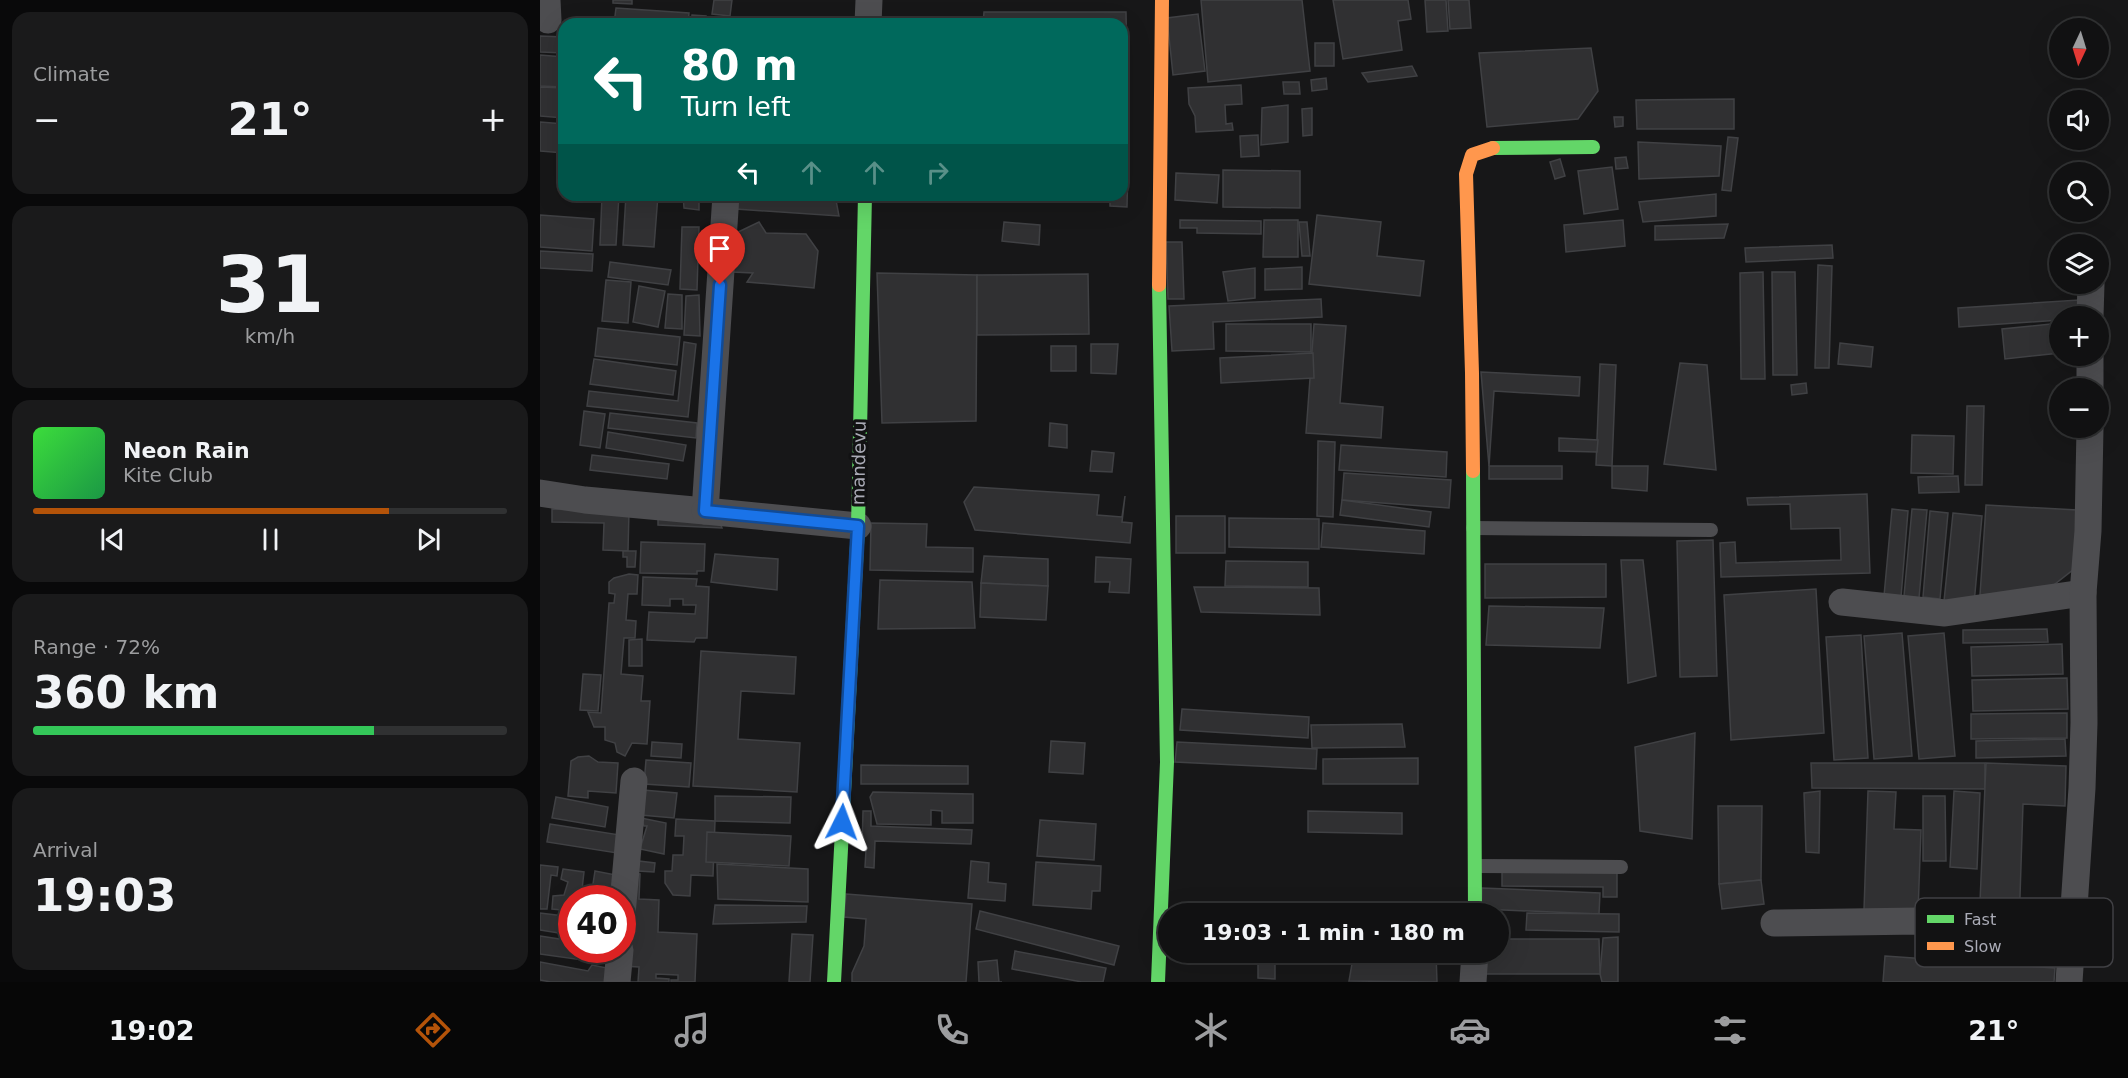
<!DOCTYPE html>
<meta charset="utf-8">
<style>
:root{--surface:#111112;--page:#1a1a1b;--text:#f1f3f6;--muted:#9c9d9f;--line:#303132;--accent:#b45309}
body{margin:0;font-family:"DejaVu Sans",sans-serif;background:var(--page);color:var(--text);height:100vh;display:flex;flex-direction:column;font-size:22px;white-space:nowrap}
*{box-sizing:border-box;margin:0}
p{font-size:20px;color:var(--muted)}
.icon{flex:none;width:33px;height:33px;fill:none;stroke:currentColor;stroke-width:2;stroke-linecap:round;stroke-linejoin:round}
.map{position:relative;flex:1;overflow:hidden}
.side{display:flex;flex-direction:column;gap:12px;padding:12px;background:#09090a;width:540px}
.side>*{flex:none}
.banner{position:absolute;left:18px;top:18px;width:570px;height:183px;border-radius:18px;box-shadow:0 6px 24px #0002,0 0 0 2px var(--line);background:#00695c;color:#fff;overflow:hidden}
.needle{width:39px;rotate:184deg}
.tools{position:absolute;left:1509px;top:18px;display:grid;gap:12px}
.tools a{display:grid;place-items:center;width:60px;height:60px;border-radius:50%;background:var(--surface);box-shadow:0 6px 24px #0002,0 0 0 2px var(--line);font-size:30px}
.speed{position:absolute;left:18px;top:885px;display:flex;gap:12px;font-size:30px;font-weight:700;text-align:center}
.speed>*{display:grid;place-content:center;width:78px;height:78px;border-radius:50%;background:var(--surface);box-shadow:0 6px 24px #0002,0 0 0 2px var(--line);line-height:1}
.speed .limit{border:9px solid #d22;background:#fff;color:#111}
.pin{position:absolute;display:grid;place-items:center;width:51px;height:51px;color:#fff;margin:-62px -26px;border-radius:50% 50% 50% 0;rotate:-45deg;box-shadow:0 0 6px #0007}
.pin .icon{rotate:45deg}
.me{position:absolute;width:66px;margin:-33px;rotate:3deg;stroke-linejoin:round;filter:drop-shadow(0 0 4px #0008)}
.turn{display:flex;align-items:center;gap:21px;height:126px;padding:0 24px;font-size:27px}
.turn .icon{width:78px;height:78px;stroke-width:2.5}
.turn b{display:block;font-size:42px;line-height:51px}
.lanes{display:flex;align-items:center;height:57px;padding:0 24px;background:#0003;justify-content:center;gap:30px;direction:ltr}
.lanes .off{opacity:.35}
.big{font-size:45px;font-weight:700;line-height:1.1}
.side .card{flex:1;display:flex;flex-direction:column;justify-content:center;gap:9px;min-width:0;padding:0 21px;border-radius:18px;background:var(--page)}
.side .dial{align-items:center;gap:0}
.dial b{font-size:78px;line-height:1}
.song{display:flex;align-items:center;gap:18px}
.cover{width:72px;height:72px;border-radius:9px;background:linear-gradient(135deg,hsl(120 70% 55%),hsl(140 70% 35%))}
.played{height:6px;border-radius:3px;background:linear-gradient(90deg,var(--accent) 75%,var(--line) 75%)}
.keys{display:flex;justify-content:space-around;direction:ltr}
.heat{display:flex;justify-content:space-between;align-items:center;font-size:33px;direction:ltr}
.charge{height:9px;border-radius:4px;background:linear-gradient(90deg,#34c759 72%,var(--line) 0)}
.trip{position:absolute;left:618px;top:903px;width:351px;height:60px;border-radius:30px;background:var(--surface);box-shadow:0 6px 24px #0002,0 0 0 2px var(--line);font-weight:700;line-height:60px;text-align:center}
.tabs{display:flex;height:96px;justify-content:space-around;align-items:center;background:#070707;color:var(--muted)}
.tabs .icon{width:42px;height:42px}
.tabs .current{color:var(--accent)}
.tabs b{font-size:27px;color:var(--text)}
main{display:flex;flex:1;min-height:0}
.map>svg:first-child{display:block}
.building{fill:#303032;stroke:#404144;stroke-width:1.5}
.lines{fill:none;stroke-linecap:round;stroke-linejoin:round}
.lane{stroke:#4d4d50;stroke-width:14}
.street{stroke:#4d4d50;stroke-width:27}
.fast{stroke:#63d668;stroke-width:14}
.slow{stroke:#ff974d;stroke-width:14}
.route-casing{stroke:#114b97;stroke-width:15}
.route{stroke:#1a73e8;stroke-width:10}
.labels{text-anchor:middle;stroke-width:6;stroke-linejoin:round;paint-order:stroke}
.street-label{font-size:18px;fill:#aaabb6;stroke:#121213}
.key{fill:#121213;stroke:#404044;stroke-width:1.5}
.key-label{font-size:16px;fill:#aaabb6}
</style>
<main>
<section class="side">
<div class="card"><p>Climate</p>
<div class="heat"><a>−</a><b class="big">21°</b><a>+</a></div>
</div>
<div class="card dial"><b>31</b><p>km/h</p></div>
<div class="card">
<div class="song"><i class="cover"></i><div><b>Neon Rain</b><p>Kite Club</p></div></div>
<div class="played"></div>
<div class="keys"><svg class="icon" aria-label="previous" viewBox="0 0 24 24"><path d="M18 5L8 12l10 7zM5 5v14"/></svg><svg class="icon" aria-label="pause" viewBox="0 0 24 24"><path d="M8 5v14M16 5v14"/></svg><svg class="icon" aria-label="next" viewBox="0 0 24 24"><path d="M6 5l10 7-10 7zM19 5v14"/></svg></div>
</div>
<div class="card"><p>Range · 72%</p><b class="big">360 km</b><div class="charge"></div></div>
<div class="card"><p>Arrival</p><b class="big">19:03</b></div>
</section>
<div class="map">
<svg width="1588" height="982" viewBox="0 0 1588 982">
<rect width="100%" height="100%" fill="#171718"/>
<g class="building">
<path d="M73,0H92V4L73,3Z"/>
<path d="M174,0H192L190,16L172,14Z"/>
<path d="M661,0H762L770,71L668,82Z"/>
<path d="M793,0H868L871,19L858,21L862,50L803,59Z"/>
<path d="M885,0H906L908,31L887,32Z"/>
<path d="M908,0H929L931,28L910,29Z"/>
<path d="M76,8L149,13L148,24H74Z"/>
<path d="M444,12H586L587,70L582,69V24H443Z"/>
<path d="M658,14L665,71L633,75L627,18Z"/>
<path d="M152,15L166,16L165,24H151Z"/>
<path d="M0,36L24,37V53L0,52Z"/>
<rect x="775" y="43" width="19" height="23"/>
<path d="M1051,48L1058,91L1038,119L947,127L939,53Z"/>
<path d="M0,55L24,57V87L0,86Z"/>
<path d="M872,66L877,76L828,82L822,73Z"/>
<path d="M786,78L787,89L772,91L771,80Z"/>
<path d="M743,82H759L760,94H744Z"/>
<path d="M701,85L702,104L685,105L686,124L692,123L693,130L656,132L655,116L649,104L648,88Z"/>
<path d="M0,87L24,88V118L0,116Z"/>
<path d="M1194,99V129H1097L1096,100Z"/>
<path d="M748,105V142L721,145L722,108Z"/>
<path d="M772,108V135L763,136L762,109Z"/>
<path d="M1074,117H1083V126L1075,127Z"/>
<path d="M0,122L24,124V153L0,151Z"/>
<path d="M582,128L589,129L587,207L570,206V195H582Z"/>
<path d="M718,135L719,156L701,157L700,136Z"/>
<path d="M1188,137L1198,138L1191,191L1182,190Z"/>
<path d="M1098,142L1181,146L1179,176L1099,179Z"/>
<path d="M1086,157L1088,168L1076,169L1075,158Z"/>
<path d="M1020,159L1025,176L1015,179L1010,162Z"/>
<path d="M1072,167L1078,209L1044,214L1038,171Z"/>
<path d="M683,170L760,171V208L683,207Z"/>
<path d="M636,173L679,175L677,203L635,200Z"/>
<path d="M1176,194V216L1103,222L1099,202Z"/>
<path d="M62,195H79L76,245H60Z"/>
<path d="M86,195H118L114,247L83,245Z"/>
<path d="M143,195H159V210L144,208Z"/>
<path d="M197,195H295L299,216L196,209Z"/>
<path d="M0,215L54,219L52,251L0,247Z"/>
<path d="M777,215L841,222L837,256L884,261L880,296L769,284Z"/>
<path d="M640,220L721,221V234L657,233V228H640Z"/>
<path d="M724,220H758V257H723Z"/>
<path d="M1083,220L1085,246L1026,252L1024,225Z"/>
<path d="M219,222L226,233L266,234L278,251L274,288L207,282L213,273L192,272L194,234Z"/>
<path d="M464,222L500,225L499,245L462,241Z"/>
<path d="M759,222H767L770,256H762Z"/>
<path d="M1188,224L1184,238L1115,240V226Z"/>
<path d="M142,227H159L157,290L140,289Z"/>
<path d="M626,242H642L644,299H628Z"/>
<path d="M1292,245L1293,258L1206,262L1205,248Z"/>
<path d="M0,251L53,254L52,271L0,268Z"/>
<path d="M70,262L131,270L128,285L68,277Z"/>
<path d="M1278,265L1292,266L1289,368H1275Z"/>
<path d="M762,267V289L725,290V269Z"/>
<path d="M715,268V298L688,301L683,272Z"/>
<path d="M1223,272L1225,379H1201L1200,273Z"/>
<path d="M1232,272H1255L1257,375H1233Z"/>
<path d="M337,273L437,275L436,421L342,423Z"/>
<path d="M548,274L549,334L437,335V275Z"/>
<path d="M66,280L91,282L88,323L62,321Z"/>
<path d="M99,286L125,291L118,327L93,322Z"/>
<path d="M128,294L142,295V329L125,328Z"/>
<path d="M159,295L160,336L144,335L146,296Z"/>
<path d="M781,299L782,317L673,322L674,349L632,351L629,306Z"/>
<path d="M1539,300L1540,316H1520V320L1419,327L1418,308Z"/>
<path d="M1520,323V353L1465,359L1462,329Z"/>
<path d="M686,324H771V352L686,351Z"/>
<path d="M774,324L806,326L800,403L843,407L841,438L766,433Z"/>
<path d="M58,328L140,337L137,365L55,356Z"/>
<path d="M144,342L156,344L148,417L47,406L49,391L138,401Z"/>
<path d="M1300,343L1333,347L1331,367L1298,364Z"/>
<path d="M551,344H578L576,374L551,373Z"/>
<rect x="511" y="346" width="25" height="25"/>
<path d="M773,353L774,378L681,383L680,358Z"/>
<path d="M54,359L136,371L133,395L50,384Z"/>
<path d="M1140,363L1167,365L1176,470L1124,464Z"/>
<path d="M1060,364L1076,365L1072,466L1056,465Z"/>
<path d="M941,372L1040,377L1039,396L954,391L949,466Z"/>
<path d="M1266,383L1267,393L1252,395L1251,385Z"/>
<path d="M1427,406H1444L1442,485H1425Z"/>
<path d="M44,411L65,414L60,448L40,445Z"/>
<path d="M70,413L157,423L156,438L68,428Z"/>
<path d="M510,423L527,425V448L509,446Z"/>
<path d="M68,432L146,445L143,461L66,448Z"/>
<path d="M1372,435L1414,436L1413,474L1371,473Z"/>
<path d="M1019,438L1058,440L1057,452L1019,451Z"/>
<path d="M778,441L795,442L793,517L777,516Z"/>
<path d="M801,445L907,452L906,477L799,470Z"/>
<path d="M552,451L574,453L572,472L550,471Z"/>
<path d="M52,455L129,464L127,479L50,470Z"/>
<rect x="949" y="466" width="73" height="13"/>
<path d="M1072,466H1108L1107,491L1072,488Z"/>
<path d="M804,473L911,480L909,508L802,500Z"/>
<path d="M1418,476L1419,492L1379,493L1378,477Z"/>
<path d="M434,487L559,495L557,515L582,517L585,496L582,522L592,523L590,543L435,530L424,502Z"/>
<path d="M1327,494L1330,573L1181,577L1180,543L1195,542L1196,563L1301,560L1300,528L1251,529L1250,504L1208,505L1207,498Z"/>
<path d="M802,500L891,512L889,527L800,515Z"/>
<path d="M1446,505L1537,510L1534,569L1506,591L1440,595Z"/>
<path d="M12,509L89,512L88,551L63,550L64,523L12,522Z"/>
<path d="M1352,509L1368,511L1361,597L1344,596Z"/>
<path d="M1372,509L1387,510L1379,598L1364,596Z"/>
<path d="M1390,511L1408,513L1400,599L1383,597Z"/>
<path d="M1413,513L1442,516L1434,604L1404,601Z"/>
<path d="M118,515L178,517L182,528L118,525Z"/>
<rect x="636" y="516" width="49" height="37"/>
<path d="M689,518L779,519V549L689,547Z"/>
<path d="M331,523L387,524L386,547L433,548V572L330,570Z"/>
<path d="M783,523L885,531L884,554L781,547Z"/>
<path d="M1173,540L1177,676L1140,677L1137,541Z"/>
<path d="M101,542L165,544L164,571H157V574L100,573Z"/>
<path d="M83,551H96L95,567H87V557H83Z"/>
<path d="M175,554L238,559L237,590L171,582Z"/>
<path d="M444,556L508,559V586L441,583Z"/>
<path d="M556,557L591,559L589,593L569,592L570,582H555Z"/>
<path d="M1081,560H1103L1116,676L1088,683Z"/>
<path d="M686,561L768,562V587L685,586Z"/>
<path d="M945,564H1066V597L945,598Z"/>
<path d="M89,574L98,575L97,594H88L86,620L96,621L95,638H84L81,674L103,676L101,701H110L107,744L92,743L85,756L77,752L75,743L65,740V727H54L48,712L61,713L69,603H74L75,594L69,593V582L74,578Z"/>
<path d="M103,577L157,579L156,586L169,587L167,638H156L154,642L107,640L109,612L155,614L156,605H143V599H130V606L102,605Z"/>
<path d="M340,580L432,582L435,628L338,629Z"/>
<path d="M441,583L508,586L506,620L440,617Z"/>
<path d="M654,587L779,588L780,615L661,612Z"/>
<path d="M1276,589L1284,733L1191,740L1184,595Z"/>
<path d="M949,606L1064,608L1060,648L946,645Z"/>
<path d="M1507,629L1508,642L1423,643V630Z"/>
<path d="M1362,633L1372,756L1334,759L1324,636Z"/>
<path d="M1404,633L1415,756L1379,759L1368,636Z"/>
<path d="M1321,635L1328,758L1294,760L1286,637Z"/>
<path d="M102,639V666H89V640Z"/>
<path d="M1522,644L1523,674L1432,676L1431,647Z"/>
<path d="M161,651L256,657L254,694L201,691L198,739L260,743L257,792L153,786Z"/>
<path d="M43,674L61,675L58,711L40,710Z"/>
<path d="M1527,678L1528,709L1433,711L1432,680Z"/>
<path d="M642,709L769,717L768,738L640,730Z"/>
<path d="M1527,713V738L1431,739V714Z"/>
<path d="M862,724L865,747L772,748L771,725Z"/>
<path d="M1155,733L1152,839L1100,831L1095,747Z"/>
<path d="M1525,739L1526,756L1436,758V741Z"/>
<path d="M511,741L545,743L543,774L509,772Z"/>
<path d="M112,742L142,744L141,758L111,756Z"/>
<path d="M637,742L777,749L776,769L635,762Z"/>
<path d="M49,756L58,762L78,763L76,793L48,791V798L28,796L31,761L38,757Z"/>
<path d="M878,758V784H783V759Z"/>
<path d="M106,760L151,763L149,787L104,784Z"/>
<path d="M1271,763H1445V789L1272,788Z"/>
<path d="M1446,763L1526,766L1525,806L1483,804L1479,927L1439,925Z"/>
<path d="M321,765L428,766V784H321Z"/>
<path d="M103,790L137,793L134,818L101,815Z"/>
<path d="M1280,791L1279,853L1266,852L1264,793Z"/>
<path d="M1328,791L1356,792L1354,829L1381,830L1378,912L1324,910Z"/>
<path d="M1414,791L1440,793L1437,869L1410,867Z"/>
<path d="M333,792L433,794V823H402V811L391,810V825L337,824L330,797Z"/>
<path d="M175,796L251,797L250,823L175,821Z"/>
<path d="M1383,796H1405L1406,861H1383Z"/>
<path d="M16,797L68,807L65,827L12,818Z"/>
<path d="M1178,806H1222L1221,880L1179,884Z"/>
<path d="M323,811H331V826L432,830L431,844L335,841L334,868L325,867L326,850H322Z"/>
<path d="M768,811L862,813V834L768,832Z"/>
<path d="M101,818L126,823L124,854L100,849L107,826H104Z"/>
<path d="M136,819L175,821L173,876L151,875L150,896L133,895L125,883V871H132L133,855H143L144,836H135Z"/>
<path d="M500,820L556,824L554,860L497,856Z"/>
<path d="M10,824L80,835L77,853L7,842Z"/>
<path d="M167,832L251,836L249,866L166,862Z"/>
<path d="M99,861L115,863L114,872L98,871Z"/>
<path d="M431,861L449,863L448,882L466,884L465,901L428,898Z"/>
<path d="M496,862L561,866L560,891H552L551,909L493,905Z"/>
<path d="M177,864L268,869V902L178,899Z"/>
<path d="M0,865L18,867L17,876L11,875L7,909H0Z"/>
<path d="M23,869L44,872L41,898H32V911L12,909L13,896L24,895L28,882L21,879Z"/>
<path d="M55,871L81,876L78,889L53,884Z"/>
<path d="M962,871L1077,872V897H1063V887L962,886Z"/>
<path d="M89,873L100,874L99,899L119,900L118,932L157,934L155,982H131V980H138V975L116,974V978L129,979V982H87H98L99,967L83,966L84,940H92L94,898Z"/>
<path d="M1221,880L1224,904L1182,909L1179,884Z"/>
<path d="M50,888L67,890L66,898H48Z"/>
<path d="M942,888L1060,893L1059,914L941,909Z"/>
<path d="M306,894L432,904L426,982H312V973L324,946L326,919L304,917Z"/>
<path d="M175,905L267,906L266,922L173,924Z"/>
<path d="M662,906L722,909V914H661Z"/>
<path d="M736,908L819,909V914H736Z"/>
<path d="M440,911L579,946L574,965L436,929Z"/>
<path d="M0,913L32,917V935L0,930Z"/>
<path d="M987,913L1079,914V932L986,930Z"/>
<path d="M252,934L273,935L270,982H249Z"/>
<path d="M0,936L32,941V950H73L71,964L0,954Z"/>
<path d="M1078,937V982H1062L1060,974L1063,938Z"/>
<path d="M958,939H1059L1060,974H944V952H958Z"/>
<path d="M475,951L566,968L563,982H542L472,969Z"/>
<path d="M718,952H735V979L718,978Z"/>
<path d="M814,952H896L897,982L809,981Z"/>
<path d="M1345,956L1515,968L1514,982H1343Z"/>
<path d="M457,960L459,982H462H439L438,962Z"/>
<path d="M0,962L48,971L52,965L72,969L70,982H11L0,980Z"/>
</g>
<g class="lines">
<g class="lane">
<path d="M933,528L1171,530"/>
<path d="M935,866L1081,867"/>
</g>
<g class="street">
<path d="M7,0L8,20"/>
<path d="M328,24L329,0"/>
<path d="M1550,316L1551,284"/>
<path d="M1550,356V388"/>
<path d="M0,493L45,500L165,511L186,195"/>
<path d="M165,511L318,526"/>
<path d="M1302,602L1405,613L1543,593"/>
<path d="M82,914L94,781"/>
<path d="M1234,923L1380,921L1441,937L1531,948"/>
<path d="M77,982L80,950"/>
<path d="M933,982L935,952"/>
<path d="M1529,982L1542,788L1544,723L1543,593L1548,531L1550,428"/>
</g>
<g class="fast">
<path d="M953,148L1053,147"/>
<path d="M933,471L935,914"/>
<path d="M294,982L318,526L325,195"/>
<path d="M618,982L627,762L619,285"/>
</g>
<g class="slow">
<path d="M619,285L622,0"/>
<path d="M933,471L932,373L926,174L932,155L953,148"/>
</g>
</g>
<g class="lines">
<g class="route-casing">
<path id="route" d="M180,285L165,511L318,526L302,822"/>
</g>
<use href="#route" class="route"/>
</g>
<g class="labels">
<g class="street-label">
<text transform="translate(319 463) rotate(-89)" y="6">mandevu</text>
</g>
</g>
<rect x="1375" y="898" width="198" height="69" rx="9" class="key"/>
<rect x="1387" y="915" width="27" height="8" fill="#63d668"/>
<rect x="1387" y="942" width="27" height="8" fill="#ff974d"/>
<g class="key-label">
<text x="1424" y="925">Fast</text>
<text x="1424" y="952">Slow</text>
</g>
</svg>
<div class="tools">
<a><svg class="needle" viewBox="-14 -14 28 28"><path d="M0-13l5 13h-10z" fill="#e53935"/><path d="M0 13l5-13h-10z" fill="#9c9d9f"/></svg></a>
<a><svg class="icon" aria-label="sound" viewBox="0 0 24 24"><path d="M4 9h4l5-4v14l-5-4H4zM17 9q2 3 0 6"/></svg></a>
<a><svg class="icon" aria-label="search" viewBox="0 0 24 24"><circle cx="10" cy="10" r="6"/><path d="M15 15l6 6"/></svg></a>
<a><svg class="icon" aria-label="layers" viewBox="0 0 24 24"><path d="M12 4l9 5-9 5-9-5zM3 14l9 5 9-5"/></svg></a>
<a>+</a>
<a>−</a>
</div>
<div class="speed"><div class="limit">40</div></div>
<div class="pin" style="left:180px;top:285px;background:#d93025"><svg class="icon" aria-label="arrive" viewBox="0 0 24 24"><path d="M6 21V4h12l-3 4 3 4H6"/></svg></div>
<svg class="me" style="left:302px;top:822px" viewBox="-20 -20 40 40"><path d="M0-17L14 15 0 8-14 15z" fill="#1a73e8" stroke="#fff" stroke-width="4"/></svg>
<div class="trip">19:03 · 1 min · 180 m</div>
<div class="banner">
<div class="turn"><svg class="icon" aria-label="left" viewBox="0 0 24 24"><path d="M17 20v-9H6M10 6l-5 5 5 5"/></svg><div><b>80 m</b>Turn left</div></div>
<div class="lanes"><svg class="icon" aria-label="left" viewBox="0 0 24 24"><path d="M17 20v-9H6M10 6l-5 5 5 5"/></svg><svg class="icon off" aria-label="ahead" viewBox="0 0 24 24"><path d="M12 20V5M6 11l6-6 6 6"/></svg><svg class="icon off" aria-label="ahead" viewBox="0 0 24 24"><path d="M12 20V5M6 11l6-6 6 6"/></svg><svg class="icon off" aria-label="right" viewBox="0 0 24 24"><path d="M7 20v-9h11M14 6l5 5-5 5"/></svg></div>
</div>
</div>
</main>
<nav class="tabs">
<b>19:02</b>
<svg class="icon current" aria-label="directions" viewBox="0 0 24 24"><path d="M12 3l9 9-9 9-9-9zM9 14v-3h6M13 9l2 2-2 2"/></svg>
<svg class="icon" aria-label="music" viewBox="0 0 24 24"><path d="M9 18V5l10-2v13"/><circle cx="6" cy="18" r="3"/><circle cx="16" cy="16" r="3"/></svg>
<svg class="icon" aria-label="phone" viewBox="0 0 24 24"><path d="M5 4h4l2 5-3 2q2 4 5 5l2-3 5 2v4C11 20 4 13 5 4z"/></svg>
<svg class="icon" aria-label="climate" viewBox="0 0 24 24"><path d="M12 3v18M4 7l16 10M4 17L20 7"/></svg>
<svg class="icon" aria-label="car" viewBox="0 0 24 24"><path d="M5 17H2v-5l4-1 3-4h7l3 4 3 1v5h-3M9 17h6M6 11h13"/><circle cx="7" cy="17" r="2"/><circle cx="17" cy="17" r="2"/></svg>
<svg class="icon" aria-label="filters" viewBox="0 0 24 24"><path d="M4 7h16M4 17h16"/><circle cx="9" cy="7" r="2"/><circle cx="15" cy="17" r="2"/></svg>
<b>21°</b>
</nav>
